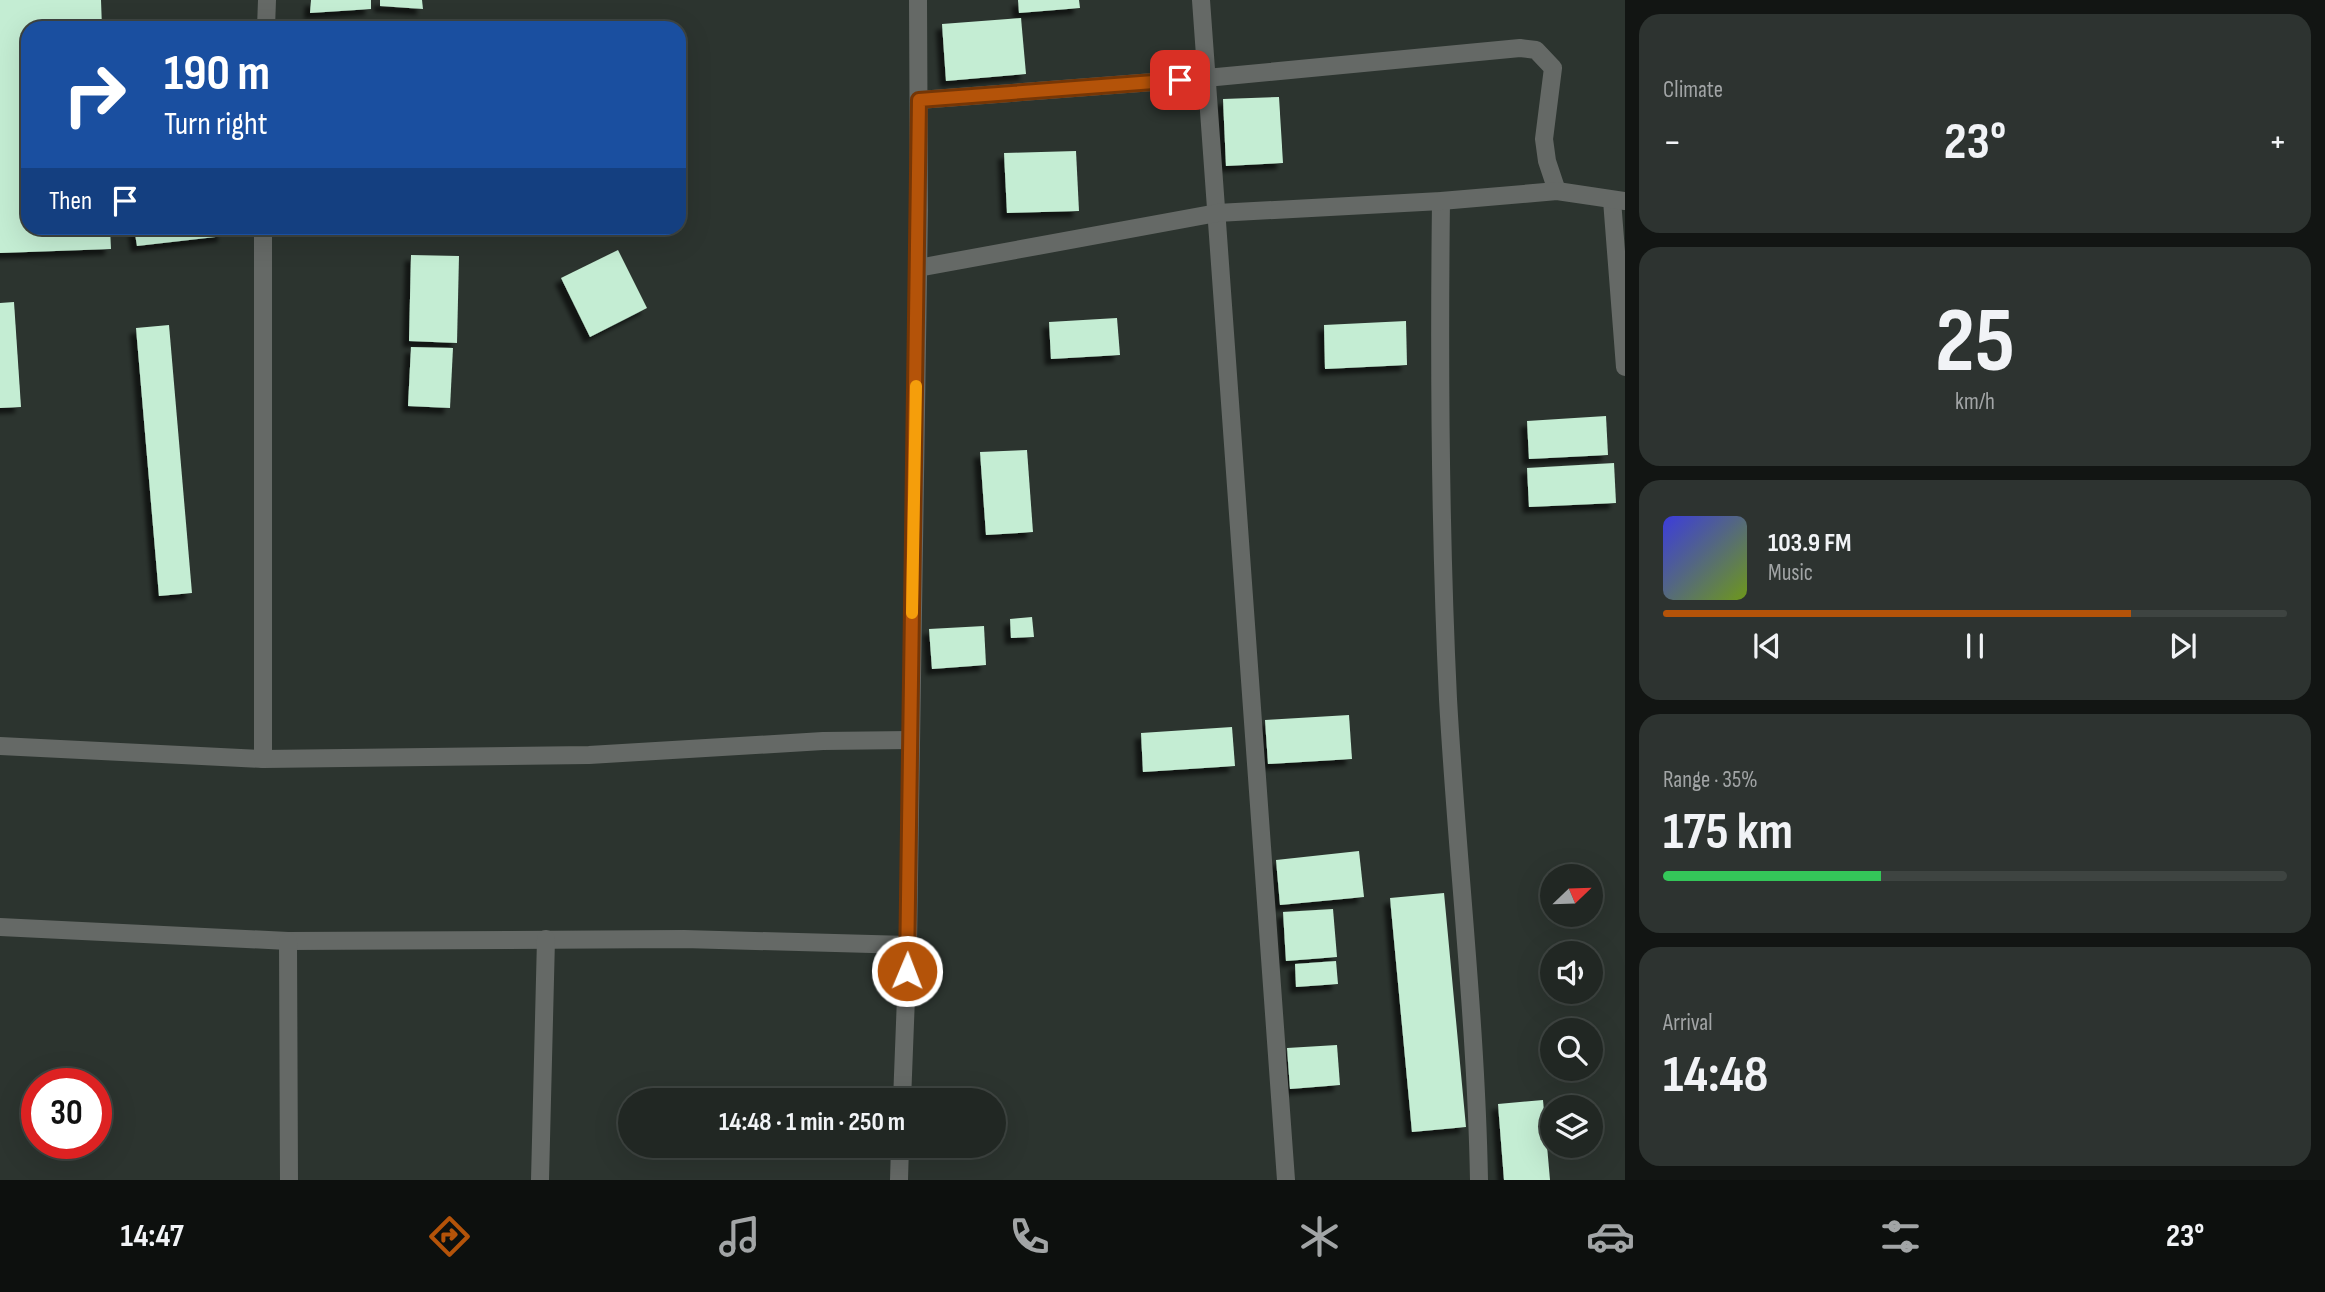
<!DOCTYPE html>
<meta charset="utf-8">
<style>
:root{--surface:#212723;--page:#2d3330;--text:#f1f3f6;--muted:#a2a5a6;--line:#3e4441;--accent:#b45309}
body{margin:0;font-family:"Sofia Sans Condensed",sans-serif;background:var(--page);color:var(--text);height:100vh;display:flex;flex-direction:column;font-size:26px;white-space:nowrap}
*{box-sizing:border-box;margin:0}
p{font-size:23px;color:var(--muted)}
.icon{flex:none;width:38px;height:38px;fill:none;stroke:currentColor;stroke-width:2;stroke-linecap:round;stroke-linejoin:round}
.map{position:relative;flex:1;overflow:hidden}
.side{display:flex;flex-direction:column;gap:14px;padding:14px;background:#121513;width:700px}
.side>*{flex:none}
.hud{position:absolute;left:21px;top:21px;width:665px;height:214px;border-radius:21px;box-shadow:0 7px 28px #0002,0 0 0 2px var(--line);background:#1a4fa0;color:#fff;overflow:hidden}
.needle{width:46px;rotate:67deg}
.tools{position:absolute;left:1540px;top:864px;display:grid;gap:14px}
.tools a{display:grid;place-items:center;width:63px;height:63px;border-radius:50%;background:var(--surface);box-shadow:0 7px 28px #0002,0 0 0 2px var(--line);font-size:35px}
.speed{position:absolute;left:21px;top:1068px;display:flex;gap:14px;font-size:35px;font-weight:700;text-align:center}
.speed>*{display:grid;place-content:center;width:91px;height:91px;border-radius:50%;background:var(--surface);box-shadow:0 7px 28px #0002,0 0 0 2px var(--line);line-height:1}
.speed .limit{border:10px solid #d22;background:#fff;color:#111}
.pin{position:absolute;display:grid;place-items:center;width:60px;height:60px;color:#fff;margin:-30px;border-radius:14px;box-shadow:0 4px 10px #0006}
.me{position:absolute;width:77px;margin:-38px;rotate:1deg;stroke-linejoin:round;filter:drop-shadow(0 0 5px #0008)}
.turn{display:flex;align-items:center;gap:24px;height:147px;padding:0 28px;font-size:32px}
.turn .icon{width:91px;height:91px;stroke-width:2.5}
.turn b{display:block;font-size:49px;line-height:60px}
.then{display:flex;align-items:center;height:66px;padding:0 28px;background:#0003;gap:14px;font-size:26px}
.big{font-size:52px;font-weight:700;line-height:1.1}
.side .card{flex:1;display:flex;flex-direction:column;justify-content:center;gap:10px;min-width:0;padding:0 24px;border-radius:21px;background:var(--page)}
.side .dial{align-items:center;gap:0}
.dial b{font-size:91px;line-height:1}
.song{display:flex;align-items:center;gap:21px}
.cover{width:84px;height:84px;border-radius:10px;background:linear-gradient(135deg,hsl(240 70% 55%),hsl(80 70% 35%))}
.played{height:7px;border-radius:4px;background:linear-gradient(90deg,var(--accent) 75%,var(--line) 75%)}
.keys{display:flex;justify-content:space-around;direction:ltr}
.heat{display:flex;justify-content:space-between;align-items:center;font-size:38px;direction:ltr}
.charge{height:10px;border-radius:5px;background:linear-gradient(90deg,#34c759 35%,var(--line) 0)}
.trip{position:absolute;left:618px;top:1088px;width:388px;height:70px;border-radius:35px;background:var(--surface);box-shadow:0 7px 28px #0002,0 0 0 2px var(--line);font-weight:700;line-height:70px;text-align:center}
.tab-bar{display:flex;height:112px;justify-content:space-around;align-items:center;background:#0d100e;color:var(--muted)}
.tab-bar .icon{width:49px;height:49px}
.tab-bar .on{color:var(--accent)}
.tab-bar b{font-size:32px;color:var(--text)}
main{display:flex;flex:1;min-height:0}
.map>svg:first-child{display:block}
.building{fill:#c4edd3;filter:url(#shadow)}
.lines{fill:none;stroke-linecap:round;stroke-linejoin:round}
.street{stroke:#656966;stroke-width:18}
.route-casing{stroke:#753606;stroke-width:18}
.route{stroke:#b45309;stroke-width:12}
.slow{stroke:#f59e0b;stroke-width:12}
</style>
<main>
<div class="map">
<svg width="1625" height="1180" viewBox="0 0 1625 1180">
<defs>
<filter id="shadow"><feDropShadow dx="-6" dy="6" stdDeviation="2" flood-color="#0009"/></filter>
</defs>
<rect width="100%" height="100%" fill="#2c342f"/>
<g class="building">
<path d="M0,0H101L102,28H28V228H110L111,249L0,253Z"/>
<path d="M311,0H371V9L310,13Z"/>
<path d="M380,0H422L423,9L380,6Z"/>
<path d="M1018,0H1079L1080,8L1019,13Z"/>
<path d="M1021,18L1026,74L946,81L942,24Z"/>
<path d="M134,23L225,26V28H134Z"/>
<path d="M1279,97L1283,163L1226,166L1223,99Z"/>
<path d="M1076,151L1079,211L1007,213L1004,153Z"/>
<path d="M134,228H223L224,236L137,246Z"/>
<path d="M618,250L647,308L590,337L561,278Z"/>
<path d="M411,255L459,256L457,343L409,341Z"/>
<path d="M14,302L21,407L0,408V303Z"/>
<path d="M1117,318L1120,355L1051,359L1049,322Z"/>
<path d="M1406,321L1407,365L1325,369L1324,325Z"/>
<path d="M169,325L192,593L159,596L136,328Z"/>
<path d="M411,347L453,348L450,408L408,406Z"/>
<path d="M1606,416L1608,455L1529,459L1527,421Z"/>
<path d="M1027,450L1033,532L986,535L980,452Z"/>
<path d="M1614,463L1616,503L1529,507L1527,468Z"/>
<path d="M1032,617L1034,637L1011,638L1010,619Z"/>
<path d="M984,626L986,665L932,669L929,629Z"/>
<path d="M1349,715L1352,759L1268,764L1265,720Z"/>
<path d="M1232,727L1235,766L1143,772L1141,733Z"/>
<path d="M1359,851L1364,897L1280,905L1276,860Z"/>
<path d="M1444,893L1466,1127L1412,1132L1390,898Z"/>
<path d="M1333,909L1337,957L1286,961L1283,912Z"/>
<path d="M1336,961L1338,984L1296,987L1295,964Z"/>
<path d="M1337,1045L1340,1085L1290,1089L1287,1048Z"/>
<path d="M1543,1100L1550,1180H1504L1498,1104Z"/>
</g>
<g class="lines">
<g class="street">
<path d="M1201,0L1286,1180"/>
<path d="M266,28L267,0"/>
<path d="M919,100L1206,78L1520,48L1536,50L1553,68L1544,139L1547,161L1557,191"/>
<path d="M1612,200L1625,367"/>
<path d="M1441,201C1439,367 1440,533 1448,699C1457,860 1476,1019 1479,1180"/>
<path d="M918,268L1217,213L1441,201L1557,191L1625,201"/>
<path d="M0,746L263,759L589,755L823,741L910,740"/>
<path d="M263,759V228"/>
<path d="M0,927L288,941L684,939L908,945"/>
<path d="M288,941L289,1180"/>
<path d="M902,1101L908,945L919,210L918,0"/>
<path d="M540,1180L546,939"/>
<path d="M899,1180L900,1146"/>
</g>
</g>
<g class="lines">
<g class="route-casing">
<path id="route" d="M907,971L919,100L1180,80"/>
</g>
<use href="#route" class="route"/>
<path class="slow" d="M912,613L916,386"/>
</g>
</svg>
<div class="tools">
<a><svg class="needle" viewBox="-14 -14 28 28"><path d="M0-13l5 13h-10z" fill="#e53935"/><path d="M0 13l5-13h-10z" fill="#a2a5a6"/></svg></a>
<a><svg class="icon" aria-label="sound" viewBox="0 0 24 24"><path d="M4 9h4l5-4v14l-5-4H4zM17 9q2 3 0 6"/></svg></a>
<a><svg class="icon" aria-label="search" viewBox="0 0 24 24"><circle cx="10" cy="10" r="6"/><path d="M15 15l6 6"/></svg></a>
<a><svg class="icon" aria-label="layers" viewBox="0 0 24 24"><path d="M12 4l9 5-9 5-9-5zM3 14l9 5 9-5"/></svg></a>
</div>
<div class="speed"><div class="limit">30</div></div>
<div class="pin" style="left:1180px;top:80px;background:#d93025"><svg class="icon" aria-label="arrive" viewBox="0 0 24 24"><path d="M6 21V4h12l-3 4 3 4H6"/></svg></div>
<svg class="me" style="left:907px;top:971px" viewBox="-20 -20 40 40"><circle r="17" fill="#b45309" stroke="#fff" stroke-width="3"/><path d="M0-11L8 9 0 5-8 9z" fill="#fff"/></svg>
<div class="trip">14:48 · 1 min · 250 m</div>
<div class="hud">
<div class="turn"><svg class="icon" aria-label="right" viewBox="0 0 24 24"><path d="M7 20v-9h11M14 6l5 5-5 5"/></svg><div><b>190 m</b>Turn right</div></div>
<div class="then">Then<svg class="icon" aria-label="arrive" viewBox="0 0 24 24"><path d="M6 21V4h12l-3 4 3 4H6"/></svg></div>
</div>
</div>
<section class="side">
<div class="card"><p>Climate</p>
<div class="heat"><a>−</a><b class="big">23°</b><a>+</a></div>
</div>
<div class="card dial"><b>25</b><p>km/h</p></div>
<div class="card">
<div class="song"><i class="cover"></i><div><b>103.9 FM</b><p>Music</p></div></div>
<div class="played"></div>
<div class="keys"><svg class="icon" aria-label="previous" viewBox="0 0 24 24"><path d="M18 5L8 12l10 7zM5 5v14"/></svg><svg class="icon" aria-label="pause" viewBox="0 0 24 24"><path d="M8 5v14M16 5v14"/></svg><svg class="icon" aria-label="next" viewBox="0 0 24 24"><path d="M6 5l10 7-10 7zM19 5v14"/></svg></div>
</div>
<div class="card"><p>Range · 35%</p><b class="big">175 km</b><div class="charge"></div></div>
<div class="card"><p>Arrival</p><b class="big">14:48</b></div>
</section>
</main>
<nav class="tab-bar">
<b>14:47</b>
<svg class="icon on" aria-label="directions" viewBox="0 0 24 24"><path d="M12 3l9 9-9 9-9-9zM9 14v-3h6M13 9l2 2-2 2"/></svg>
<svg class="icon" aria-label="music" viewBox="0 0 24 24"><path d="M9 18V5l10-2v13"/><circle cx="6" cy="18" r="3"/><circle cx="16" cy="16" r="3"/></svg>
<svg class="icon" aria-label="phone" viewBox="0 0 24 24"><path d="M5 4h4l2 5-3 2q2 4 5 5l2-3 5 2v4C11 20 4 13 5 4z"/></svg>
<svg class="icon" aria-label="climate" viewBox="0 0 24 24"><path d="M12 3v18M4 7l16 10M4 17L20 7"/></svg>
<svg class="icon" aria-label="car" viewBox="0 0 24 24"><path d="M5 17H2v-5l4-1 3-4h7l3 4 3 1v5h-3M9 17h6M6 11h13"/><circle cx="7" cy="17" r="2"/><circle cx="17" cy="17" r="2"/></svg>
<svg class="icon" aria-label="filters" viewBox="0 0 24 24"><path d="M4 7h16M4 17h16"/><circle cx="9" cy="7" r="2"/><circle cx="15" cy="17" r="2"/></svg>
<b>23°</b>
</nav>
